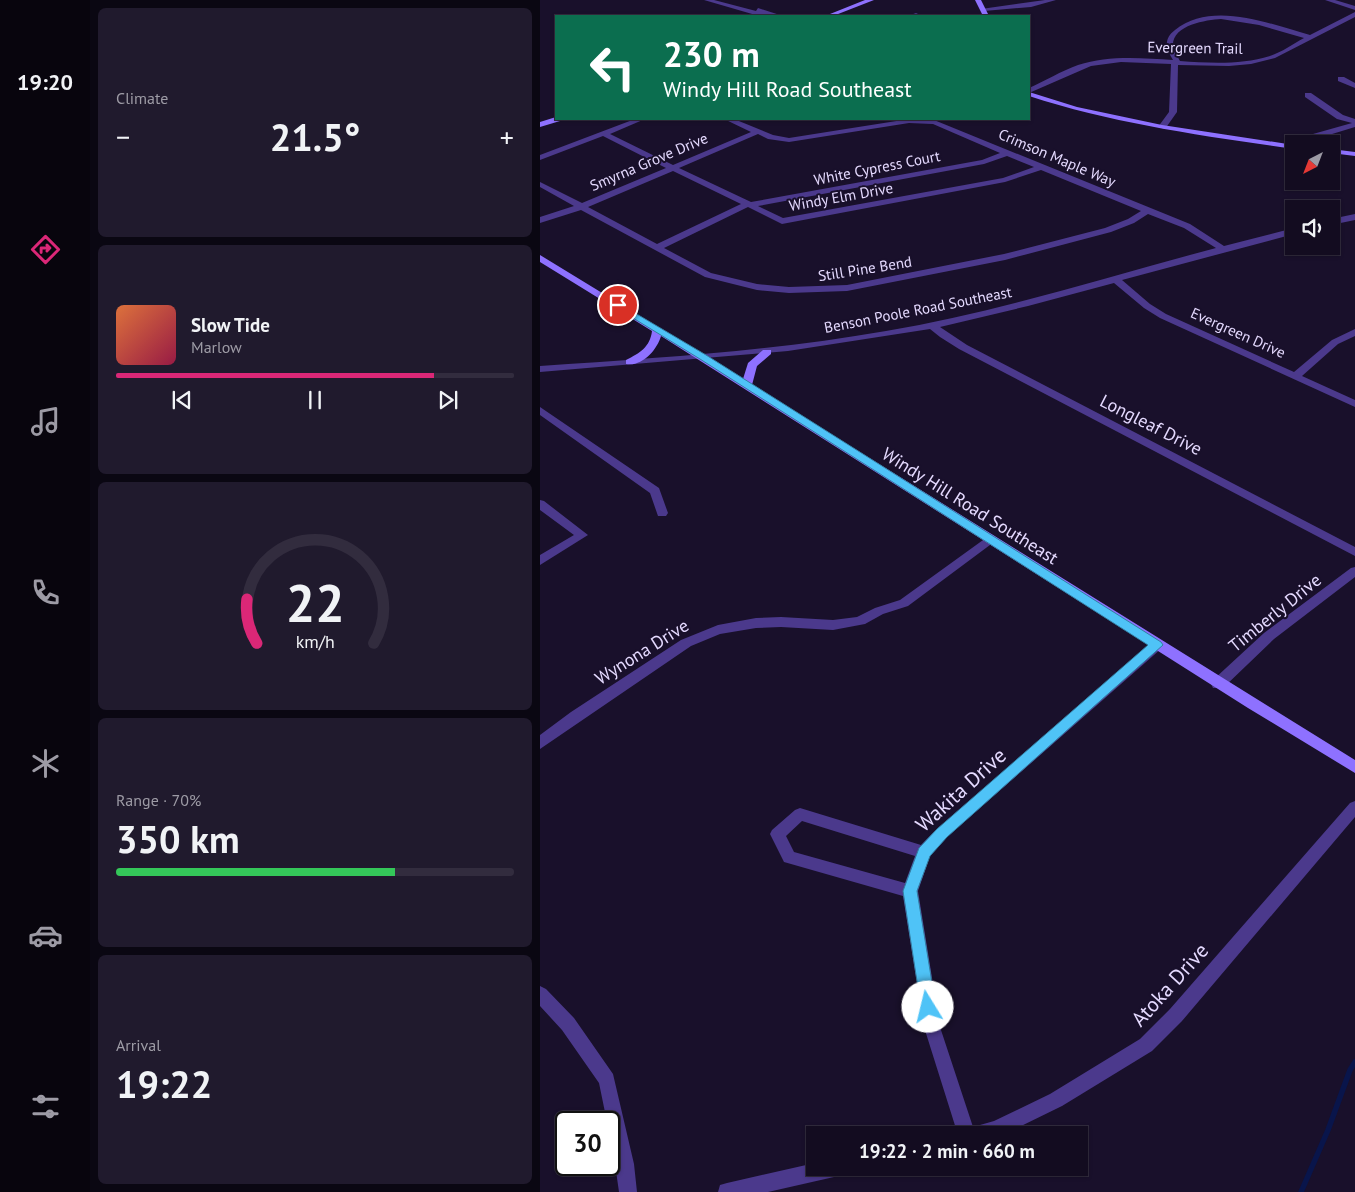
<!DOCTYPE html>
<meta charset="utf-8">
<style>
:root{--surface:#130c20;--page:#201a2d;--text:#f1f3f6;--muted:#9d9ba5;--line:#322c3e;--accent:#db2777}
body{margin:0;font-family:"PT Sans",sans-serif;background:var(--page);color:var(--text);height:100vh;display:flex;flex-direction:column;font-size:19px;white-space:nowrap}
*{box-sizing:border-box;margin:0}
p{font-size:16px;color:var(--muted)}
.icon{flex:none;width:28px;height:28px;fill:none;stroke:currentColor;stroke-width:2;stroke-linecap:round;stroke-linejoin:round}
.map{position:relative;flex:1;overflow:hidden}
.panel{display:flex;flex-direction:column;gap:8px;padding:8px;background:#0a0712;width:450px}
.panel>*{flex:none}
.hud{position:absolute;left:15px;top:15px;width:475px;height:105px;border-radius:0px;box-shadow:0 1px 4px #0004,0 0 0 1px var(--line);background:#0b6e4f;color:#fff;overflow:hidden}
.needle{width:32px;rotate:222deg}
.controls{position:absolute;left:745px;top:135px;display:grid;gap:10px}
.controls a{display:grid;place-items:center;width:55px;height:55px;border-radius:0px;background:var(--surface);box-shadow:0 1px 4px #0004,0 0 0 1px var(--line);font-size:25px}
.speed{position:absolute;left:15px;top:1111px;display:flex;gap:10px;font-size:25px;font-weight:700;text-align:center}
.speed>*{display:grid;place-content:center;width:65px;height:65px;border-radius:50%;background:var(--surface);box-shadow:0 1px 4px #0004,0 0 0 1px var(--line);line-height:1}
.speed .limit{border:2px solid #111;border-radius:8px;background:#fff;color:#111}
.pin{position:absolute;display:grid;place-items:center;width:42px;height:42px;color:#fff;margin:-21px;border:2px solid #fff;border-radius:50%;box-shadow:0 1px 5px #0007}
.me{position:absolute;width:55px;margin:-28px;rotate:351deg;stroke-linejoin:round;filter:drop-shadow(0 0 4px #0008)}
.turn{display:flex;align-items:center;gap:18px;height:105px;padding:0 25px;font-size:22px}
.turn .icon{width:65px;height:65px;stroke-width:2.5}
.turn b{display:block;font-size:35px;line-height:42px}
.big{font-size:38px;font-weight:700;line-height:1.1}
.panel .card{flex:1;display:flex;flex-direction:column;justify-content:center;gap:8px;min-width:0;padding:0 18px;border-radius:8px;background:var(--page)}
.panel .dial{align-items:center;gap:0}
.dial svg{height:130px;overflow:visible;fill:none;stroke:var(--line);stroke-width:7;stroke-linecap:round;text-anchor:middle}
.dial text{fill:var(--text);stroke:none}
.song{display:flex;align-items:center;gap:15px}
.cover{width:60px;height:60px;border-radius:8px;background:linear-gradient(135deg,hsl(20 70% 55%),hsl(340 70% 35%))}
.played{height:5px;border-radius:2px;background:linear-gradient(90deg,var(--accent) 80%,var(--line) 80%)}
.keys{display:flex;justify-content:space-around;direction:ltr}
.heat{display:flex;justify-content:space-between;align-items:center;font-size:28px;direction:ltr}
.charge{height:8px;border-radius:4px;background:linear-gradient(90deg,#34c759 70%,var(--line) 0)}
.trip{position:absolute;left:266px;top:1126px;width:282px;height:50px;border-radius:0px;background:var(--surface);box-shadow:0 1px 4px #0004,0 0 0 1px var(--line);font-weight:700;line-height:50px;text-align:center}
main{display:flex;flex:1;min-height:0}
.tabs{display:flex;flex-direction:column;width:90px;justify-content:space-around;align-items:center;background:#08050d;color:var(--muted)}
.tabs .icon{width:35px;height:35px}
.tabs .selected{color:var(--accent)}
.tabs b{font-size:22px;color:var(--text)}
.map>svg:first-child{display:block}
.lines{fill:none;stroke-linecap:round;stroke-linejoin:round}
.stream{stroke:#09154b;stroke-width:5.5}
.street{fill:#4b398c;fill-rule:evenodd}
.secondary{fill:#8e71ff;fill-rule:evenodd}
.route{fill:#4fc3f7;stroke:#337fa1}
.labels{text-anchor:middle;stroke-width:4;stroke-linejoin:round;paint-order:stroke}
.far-street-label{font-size:15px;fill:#e5daff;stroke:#19102b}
.street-label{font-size:18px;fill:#e5daff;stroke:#19102b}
.near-street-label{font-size:21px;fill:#e5daff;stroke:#19102b}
</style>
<main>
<nav class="tabs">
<b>19:20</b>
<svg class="icon selected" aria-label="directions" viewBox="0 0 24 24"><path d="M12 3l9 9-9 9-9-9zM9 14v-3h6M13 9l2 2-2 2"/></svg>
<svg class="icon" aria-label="music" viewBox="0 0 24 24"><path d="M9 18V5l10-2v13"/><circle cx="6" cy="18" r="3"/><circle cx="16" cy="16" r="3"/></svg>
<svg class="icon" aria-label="phone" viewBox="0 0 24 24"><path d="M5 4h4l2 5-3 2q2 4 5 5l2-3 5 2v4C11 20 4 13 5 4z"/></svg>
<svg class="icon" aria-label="climate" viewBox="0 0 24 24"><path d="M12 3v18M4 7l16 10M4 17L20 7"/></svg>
<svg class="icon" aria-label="car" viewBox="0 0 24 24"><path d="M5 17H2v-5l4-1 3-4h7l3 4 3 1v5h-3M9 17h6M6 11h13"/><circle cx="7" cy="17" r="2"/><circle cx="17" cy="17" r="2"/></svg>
<svg class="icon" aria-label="filters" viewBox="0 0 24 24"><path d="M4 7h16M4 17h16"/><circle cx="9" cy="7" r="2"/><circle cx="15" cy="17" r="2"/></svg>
</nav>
<section class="panel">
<div class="card"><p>Climate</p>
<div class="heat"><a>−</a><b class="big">21.5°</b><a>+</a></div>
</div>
<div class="card">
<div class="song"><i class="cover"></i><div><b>Slow Tide</b><p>Marlow</p></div></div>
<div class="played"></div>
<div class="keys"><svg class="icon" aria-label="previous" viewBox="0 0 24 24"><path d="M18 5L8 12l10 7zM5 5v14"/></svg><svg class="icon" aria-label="pause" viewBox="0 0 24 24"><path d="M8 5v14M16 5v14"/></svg><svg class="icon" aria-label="next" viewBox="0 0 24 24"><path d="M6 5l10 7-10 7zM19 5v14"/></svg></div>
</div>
<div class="card dial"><svg viewBox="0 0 100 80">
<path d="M14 69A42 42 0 1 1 86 69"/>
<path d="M14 69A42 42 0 0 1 8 42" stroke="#db2777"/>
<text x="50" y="56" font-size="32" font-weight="700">22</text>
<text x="50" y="72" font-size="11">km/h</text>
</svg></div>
<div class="card"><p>Range · 70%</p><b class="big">350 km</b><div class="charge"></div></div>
<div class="card"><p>Arrival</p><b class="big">19:22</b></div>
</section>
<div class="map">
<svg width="815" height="1192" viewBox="0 0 815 1192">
<rect width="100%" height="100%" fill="#19102b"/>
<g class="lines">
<path class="stream" d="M761,1192L788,1130L810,1070L815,1062"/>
<g class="street">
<path d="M164,0H174L216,11L218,8L243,16H219Z"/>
<path d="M505,0H516L491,7L444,11L441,9Z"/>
<path d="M785,0H795L815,6V10Z"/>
<path d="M815,12V17L735,58L711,64L689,66L638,65L637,112L625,129L618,127L629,112L631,64L581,62L551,66L489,93V88C505,81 521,71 538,65C568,55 602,58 633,60C626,49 623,39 635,30C672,0 730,24 770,35ZM681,19L719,25L764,38C753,44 742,52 730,56C701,65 669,63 640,61C638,57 634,52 633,47C631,25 666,20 681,19Z"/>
<path d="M376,13L378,14V16H368Z"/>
<path d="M798,77H804L815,83V88L798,81Z"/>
<path d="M765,93H771L803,115L815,119V127L779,138L776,144H768L773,134L812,123L797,119L765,97Z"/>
<path d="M95,119H105L70,134L133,165L211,132L184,119H194L233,135L249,138L369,119L394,120L650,224L684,246L754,228V234L582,280L610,304L626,314L754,372L792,340L815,329V336L798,344L762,376L815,400V407L620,318L604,308L574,283L488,306L400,327L427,345L815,547V556L419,349L400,337L390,329L248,351L0,372V366C116,358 232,351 346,331C458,312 566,277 676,248L644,228L608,214L594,223L571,232L465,260L307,291L249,293L217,290L165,277L41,210L0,223V217L34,206L0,187V182L42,203L126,168L63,136L0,160V155ZM369,123L393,124L460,153L442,160L211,202L139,168L218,134L228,139L249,142ZM467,156L494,167L463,178L243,218L218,206L444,164ZM501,170L601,211L588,219L565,228L464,254L307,285L249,287L217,284L171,273L124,248L208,207L242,224L465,182ZM133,171L201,204L117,244L48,207Z"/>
<path d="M815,214V220L791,225V219Z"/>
<path d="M0,407L119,488L128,513L126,516H118L110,493L0,415Z"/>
<path d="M0,500L4,501L48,535L0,565V555L34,535L0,510Z"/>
<path d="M450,535L456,539L454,542L368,606L343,614L325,624L293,630L241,627L216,628L180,634L151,646L0,749V735L31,712L141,640L178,625L216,618L241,617L293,620L317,617L335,608L360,600Z"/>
<path d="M815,567V577L734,639L683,688H673L671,684L673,680L724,633L811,568Z"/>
<path d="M617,640L622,642L624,645L622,648L407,837L390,856L378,891L400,1027L433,1127L454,1121L510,1094L600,1039L630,1009L810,803L815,801V817L642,1021L612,1051L522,1106L463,1135H418L384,1027L363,896L244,862L230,834L232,830L255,810L260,808L381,845L397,829L612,642ZM262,821L375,856L365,883L254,852L246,836Z"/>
<path d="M0,986L6,989L34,1018L73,1074L94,1164L97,1192H79L69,1122H67L59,1083L22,1030L0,1006Z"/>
<path d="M275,1163V1168H303L300,1174L294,1177L228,1192H178L180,1185L187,1183Z"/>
</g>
<g class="secondary">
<path d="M325,0H334L293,16H285Z"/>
<path d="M435,0H441L449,16H443Z"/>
<path d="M489,92L537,107L622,125L754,145V149C664,136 575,124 489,96Z"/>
<path d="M16,117V119H21L20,121L0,127V122Z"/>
<path d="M791,149L815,152V156L791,153Z"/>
<path d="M0,255L203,379L208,363L223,350H231V354L217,366L212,385L815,760V773L708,708L121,336C117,350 102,367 86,364V360C100,353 110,347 112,331L0,262Z"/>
</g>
</g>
<path class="route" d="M78,303L166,355L621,642L623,645L407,837L390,856L377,891L396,1007L394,1012L388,1015L383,1012L381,1007L363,891L379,848L397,829L608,645L160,359L75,307V304Z"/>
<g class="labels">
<g class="far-street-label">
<text transform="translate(655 48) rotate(1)" y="5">Evergreen Trail</text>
<text transform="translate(517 158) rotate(23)" y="5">Crimson Maple Way</text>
<text transform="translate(109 162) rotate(-23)" y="5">Smyrna Grove Drive</text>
<text transform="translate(337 168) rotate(-11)" y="5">White Cypress Court</text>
<text transform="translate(301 197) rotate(-10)" y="5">Windy Elm Drive</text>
<text transform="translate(325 269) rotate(-9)" y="5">Still Pine Bend</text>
<text transform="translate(378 310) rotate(-11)" y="5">Benson Poole Road Southeast</text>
<text transform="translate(698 333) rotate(24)" y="5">Evergreen Drive</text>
</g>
<g class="street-label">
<text transform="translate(611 425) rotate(27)" y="6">Longleaf Drive</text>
<text transform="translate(430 506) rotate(32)" y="6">Windy Hill Road Southeast</text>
<text transform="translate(735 613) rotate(-39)" y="6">Timberly Drive</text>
<text transform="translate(102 652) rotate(-32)" y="6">Wynona Drive</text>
</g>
<g class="near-street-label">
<text transform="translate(421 790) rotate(-42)" y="7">Wakita Drive</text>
<text transform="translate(630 985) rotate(-48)" y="7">Atoka Drive</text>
</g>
</g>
</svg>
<div class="controls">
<a><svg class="needle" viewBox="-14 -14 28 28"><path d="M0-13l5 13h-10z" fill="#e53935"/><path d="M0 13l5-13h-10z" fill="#9d9ba5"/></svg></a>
<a><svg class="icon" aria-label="sound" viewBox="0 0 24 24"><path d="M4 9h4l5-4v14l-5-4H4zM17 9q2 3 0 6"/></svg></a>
</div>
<div class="speed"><div class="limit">30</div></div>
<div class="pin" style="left:78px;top:305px;background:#d93025"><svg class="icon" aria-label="arrive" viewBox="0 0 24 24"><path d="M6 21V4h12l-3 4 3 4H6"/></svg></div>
<svg class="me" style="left:388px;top:1007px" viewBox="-20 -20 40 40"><circle r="19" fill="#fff"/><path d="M0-13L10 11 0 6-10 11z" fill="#4fc3f7"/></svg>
<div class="trip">19:22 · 2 min · 660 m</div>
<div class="hud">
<div class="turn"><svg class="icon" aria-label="left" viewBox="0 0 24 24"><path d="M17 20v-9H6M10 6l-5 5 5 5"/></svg><div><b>230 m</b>Windy Hill Road Southeast</div></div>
</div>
</div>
</main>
